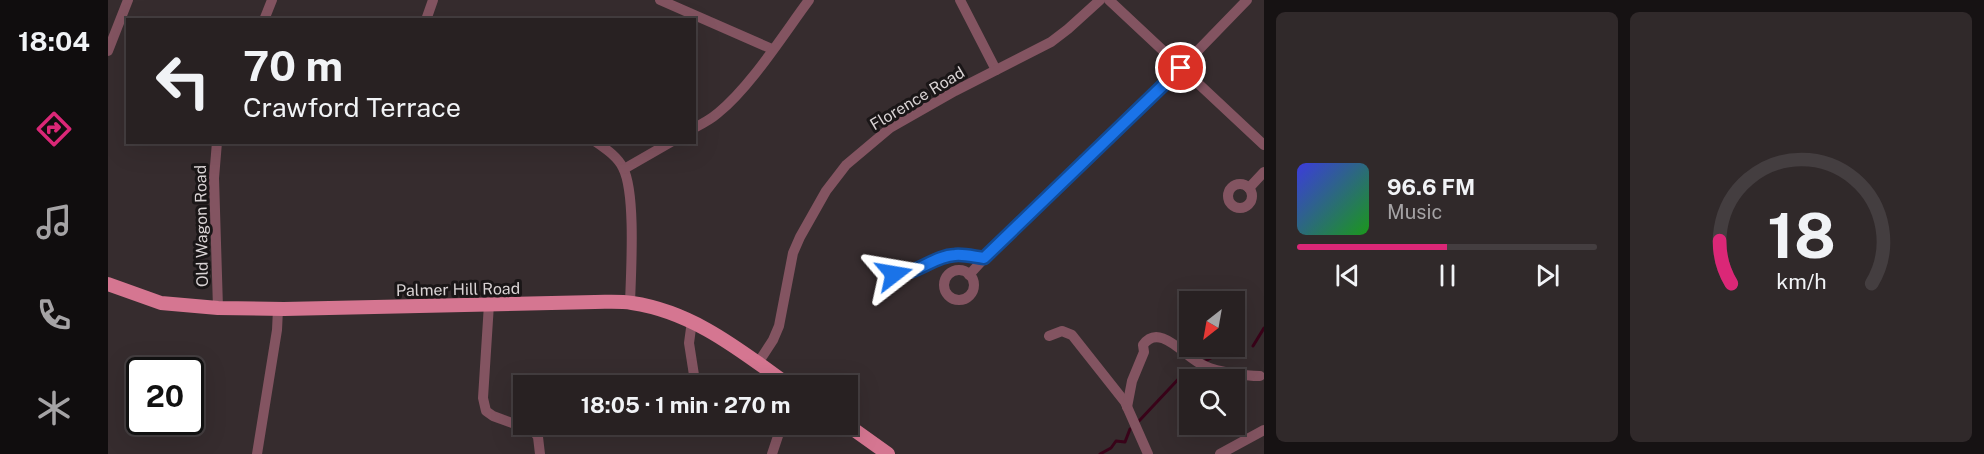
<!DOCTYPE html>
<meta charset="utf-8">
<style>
:root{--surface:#282122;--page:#30292a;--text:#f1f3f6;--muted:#a5a3a5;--line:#443e40;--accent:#db2777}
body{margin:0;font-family:"Public Sans",sans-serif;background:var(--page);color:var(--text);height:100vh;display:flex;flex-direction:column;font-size:22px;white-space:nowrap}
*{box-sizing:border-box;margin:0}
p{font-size:20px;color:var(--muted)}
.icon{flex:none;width:33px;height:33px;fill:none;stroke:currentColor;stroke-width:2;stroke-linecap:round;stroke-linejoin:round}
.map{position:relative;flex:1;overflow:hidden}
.side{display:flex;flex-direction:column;gap:12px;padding:12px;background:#161213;width:720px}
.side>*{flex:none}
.guide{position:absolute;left:18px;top:18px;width:570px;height:126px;border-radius:0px;box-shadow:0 6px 24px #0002,0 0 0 2px var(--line);background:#282122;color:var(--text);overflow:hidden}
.needle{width:39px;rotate:211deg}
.buttons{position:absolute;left:1071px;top:291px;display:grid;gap:12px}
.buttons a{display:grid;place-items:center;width:66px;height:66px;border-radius:0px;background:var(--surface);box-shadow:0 6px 24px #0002,0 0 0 2px var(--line);font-size:30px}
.speed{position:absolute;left:18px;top:357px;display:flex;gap:12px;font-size:30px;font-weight:700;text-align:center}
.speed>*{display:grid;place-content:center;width:78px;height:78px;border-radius:50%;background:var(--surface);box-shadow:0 6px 24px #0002,0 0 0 2px var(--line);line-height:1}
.speed .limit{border:3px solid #111;border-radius:9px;background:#fff;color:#111}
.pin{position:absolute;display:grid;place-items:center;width:51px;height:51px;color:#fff;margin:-26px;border:3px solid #fff;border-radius:50%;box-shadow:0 2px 6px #0007}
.me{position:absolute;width:66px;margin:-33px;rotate:76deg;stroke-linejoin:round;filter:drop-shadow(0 0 4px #0008)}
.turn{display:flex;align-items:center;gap:21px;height:126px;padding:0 18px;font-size:27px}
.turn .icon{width:78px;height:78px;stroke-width:2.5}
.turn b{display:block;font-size:42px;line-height:51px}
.side .tile{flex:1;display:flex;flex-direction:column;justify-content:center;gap:9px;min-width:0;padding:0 21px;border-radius:9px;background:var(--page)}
.side .dial{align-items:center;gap:0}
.dial svg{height:156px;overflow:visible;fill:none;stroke:var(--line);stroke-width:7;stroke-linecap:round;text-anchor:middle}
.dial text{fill:var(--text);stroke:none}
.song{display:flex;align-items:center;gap:18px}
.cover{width:72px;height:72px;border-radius:9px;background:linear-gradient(135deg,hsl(240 70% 55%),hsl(120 70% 35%))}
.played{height:6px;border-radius:3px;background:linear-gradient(90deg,var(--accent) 50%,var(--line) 50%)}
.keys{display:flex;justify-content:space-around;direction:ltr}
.side .tiles{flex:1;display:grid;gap:12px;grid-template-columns:repeat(2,1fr)}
.trip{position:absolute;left:405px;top:375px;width:345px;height:60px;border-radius:0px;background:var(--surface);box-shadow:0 6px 24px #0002,0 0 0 2px var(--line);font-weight:700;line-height:60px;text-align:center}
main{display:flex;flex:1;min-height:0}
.menu{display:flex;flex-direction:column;width:108px;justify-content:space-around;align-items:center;background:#100d0e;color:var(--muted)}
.menu .icon{width:42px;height:42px}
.menu .selected{color:var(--accent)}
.menu b{font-size:27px;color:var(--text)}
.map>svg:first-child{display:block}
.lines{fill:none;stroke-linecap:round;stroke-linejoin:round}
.stream{stroke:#390319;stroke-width:3}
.minor{stroke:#835461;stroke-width:10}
.major{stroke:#d57691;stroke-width:14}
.route-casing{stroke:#114b97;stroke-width:15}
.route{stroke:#1a73e8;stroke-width:10}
.labels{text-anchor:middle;stroke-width:6;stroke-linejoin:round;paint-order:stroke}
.street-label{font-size:16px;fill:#d9d3d4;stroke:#1a1617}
</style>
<main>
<nav class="menu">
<b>18:04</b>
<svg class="icon selected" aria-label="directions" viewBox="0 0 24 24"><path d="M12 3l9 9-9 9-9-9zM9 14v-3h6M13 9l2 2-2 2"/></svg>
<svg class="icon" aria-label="music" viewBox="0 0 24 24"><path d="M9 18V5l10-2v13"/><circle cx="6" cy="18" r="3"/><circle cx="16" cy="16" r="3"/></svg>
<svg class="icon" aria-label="phone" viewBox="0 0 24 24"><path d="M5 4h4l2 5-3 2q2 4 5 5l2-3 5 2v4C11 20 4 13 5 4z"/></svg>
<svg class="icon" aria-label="climate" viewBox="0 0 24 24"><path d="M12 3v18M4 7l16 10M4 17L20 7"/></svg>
</nav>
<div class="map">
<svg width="1156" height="454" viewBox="0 0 1156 454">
<rect width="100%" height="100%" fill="#362c2e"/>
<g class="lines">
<g class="stream">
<path d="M1145,346L1156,328"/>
<path d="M1097,361L1113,353L1132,352"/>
<path d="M1031,421L1077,372"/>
<path d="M992,454L1003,448L1008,441L1017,442L1022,429"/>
</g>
<g class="minor">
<path d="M552,0L664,49"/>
<path d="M852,0L888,70"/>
<path d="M1001,0L1156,145"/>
<path d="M156,20L164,0"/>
<path d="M318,20L325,0"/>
<path d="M0,51L20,0"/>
<path d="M586,128C594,124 603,119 610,113C643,86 675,35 701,0"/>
<path d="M109,142L106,178L110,308"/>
<path d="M488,142C498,149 510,157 515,168C528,193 523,272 522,303"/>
<path d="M516,169L563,142"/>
<circle cx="1132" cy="196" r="12"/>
<path d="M1141,188L1156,172"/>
<circle cx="851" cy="285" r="15"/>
<path d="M786,274C809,275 825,256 847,255C856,254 867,257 876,258"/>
<path d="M861,275L892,241L1073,68L1139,0"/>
<path d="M381,304L375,398L378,411L385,416L426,431L430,437L432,454"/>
<path d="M584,321L581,343L586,375L585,386"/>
<path d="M941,336L954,331L964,335L1017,402L1040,454"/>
<path d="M650,363L665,340L671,326L685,253L692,237L718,191L738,165L782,128L847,91L943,42L960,29L992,0"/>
<path d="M1019,407L1024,381L1036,352L1035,345C1052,321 1078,359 1097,366C1110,372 1137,376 1152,376"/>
<path d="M149,454L169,330L170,309"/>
<path d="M664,454L674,424"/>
<path d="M1112,454L1156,430"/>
</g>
<g class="major">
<path d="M0,284L53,303L110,308L176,309L487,302C500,302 512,301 524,303C586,312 633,351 682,386"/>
<path d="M738,424L780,454"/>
</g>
</g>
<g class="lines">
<g class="route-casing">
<path id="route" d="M786,274C809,275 825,256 847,255C856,254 867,257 876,258L1073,68"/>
</g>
<use href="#route" class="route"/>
</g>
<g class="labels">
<g class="street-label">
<text transform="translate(809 98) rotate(-31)" y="6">Florence Road</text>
<text transform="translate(93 226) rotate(-91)" y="6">Old Wagon Road</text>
<text transform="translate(350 289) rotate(-1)" y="6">Palmer Hill Road</text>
</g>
</g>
</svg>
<div class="buttons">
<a><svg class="needle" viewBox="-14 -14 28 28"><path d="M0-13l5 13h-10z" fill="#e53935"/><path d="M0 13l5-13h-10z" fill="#a5a3a5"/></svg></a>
<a><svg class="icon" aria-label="search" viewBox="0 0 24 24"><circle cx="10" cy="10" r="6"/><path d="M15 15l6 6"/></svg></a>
</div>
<div class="speed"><div class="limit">20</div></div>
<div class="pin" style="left:1073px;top:68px;background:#d93025"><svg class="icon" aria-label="arrive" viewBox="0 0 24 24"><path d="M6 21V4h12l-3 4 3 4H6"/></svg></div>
<svg class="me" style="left:786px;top:274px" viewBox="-20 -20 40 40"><path d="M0-17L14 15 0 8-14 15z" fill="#1a73e8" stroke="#fff" stroke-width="4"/></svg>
<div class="trip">18:05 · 1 min · 270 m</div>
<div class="guide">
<div class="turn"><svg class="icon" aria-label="left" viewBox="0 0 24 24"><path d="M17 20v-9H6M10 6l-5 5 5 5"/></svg><div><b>70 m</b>Crawford Terrace</div></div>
</div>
</div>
<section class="side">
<div class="tiles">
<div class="tile">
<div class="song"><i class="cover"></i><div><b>96.6 FM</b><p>Music</p></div></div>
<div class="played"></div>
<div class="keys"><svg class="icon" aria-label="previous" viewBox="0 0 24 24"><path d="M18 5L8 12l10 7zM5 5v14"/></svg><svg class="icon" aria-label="pause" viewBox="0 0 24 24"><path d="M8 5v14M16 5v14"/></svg><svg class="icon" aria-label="next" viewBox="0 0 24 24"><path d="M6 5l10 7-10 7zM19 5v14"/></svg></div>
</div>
<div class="tile dial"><svg viewBox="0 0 100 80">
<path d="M14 69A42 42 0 1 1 86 69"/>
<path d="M14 69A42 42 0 0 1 8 47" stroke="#db2777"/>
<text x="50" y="56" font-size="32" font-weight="700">18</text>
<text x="50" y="72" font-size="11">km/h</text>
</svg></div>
</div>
</section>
</main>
